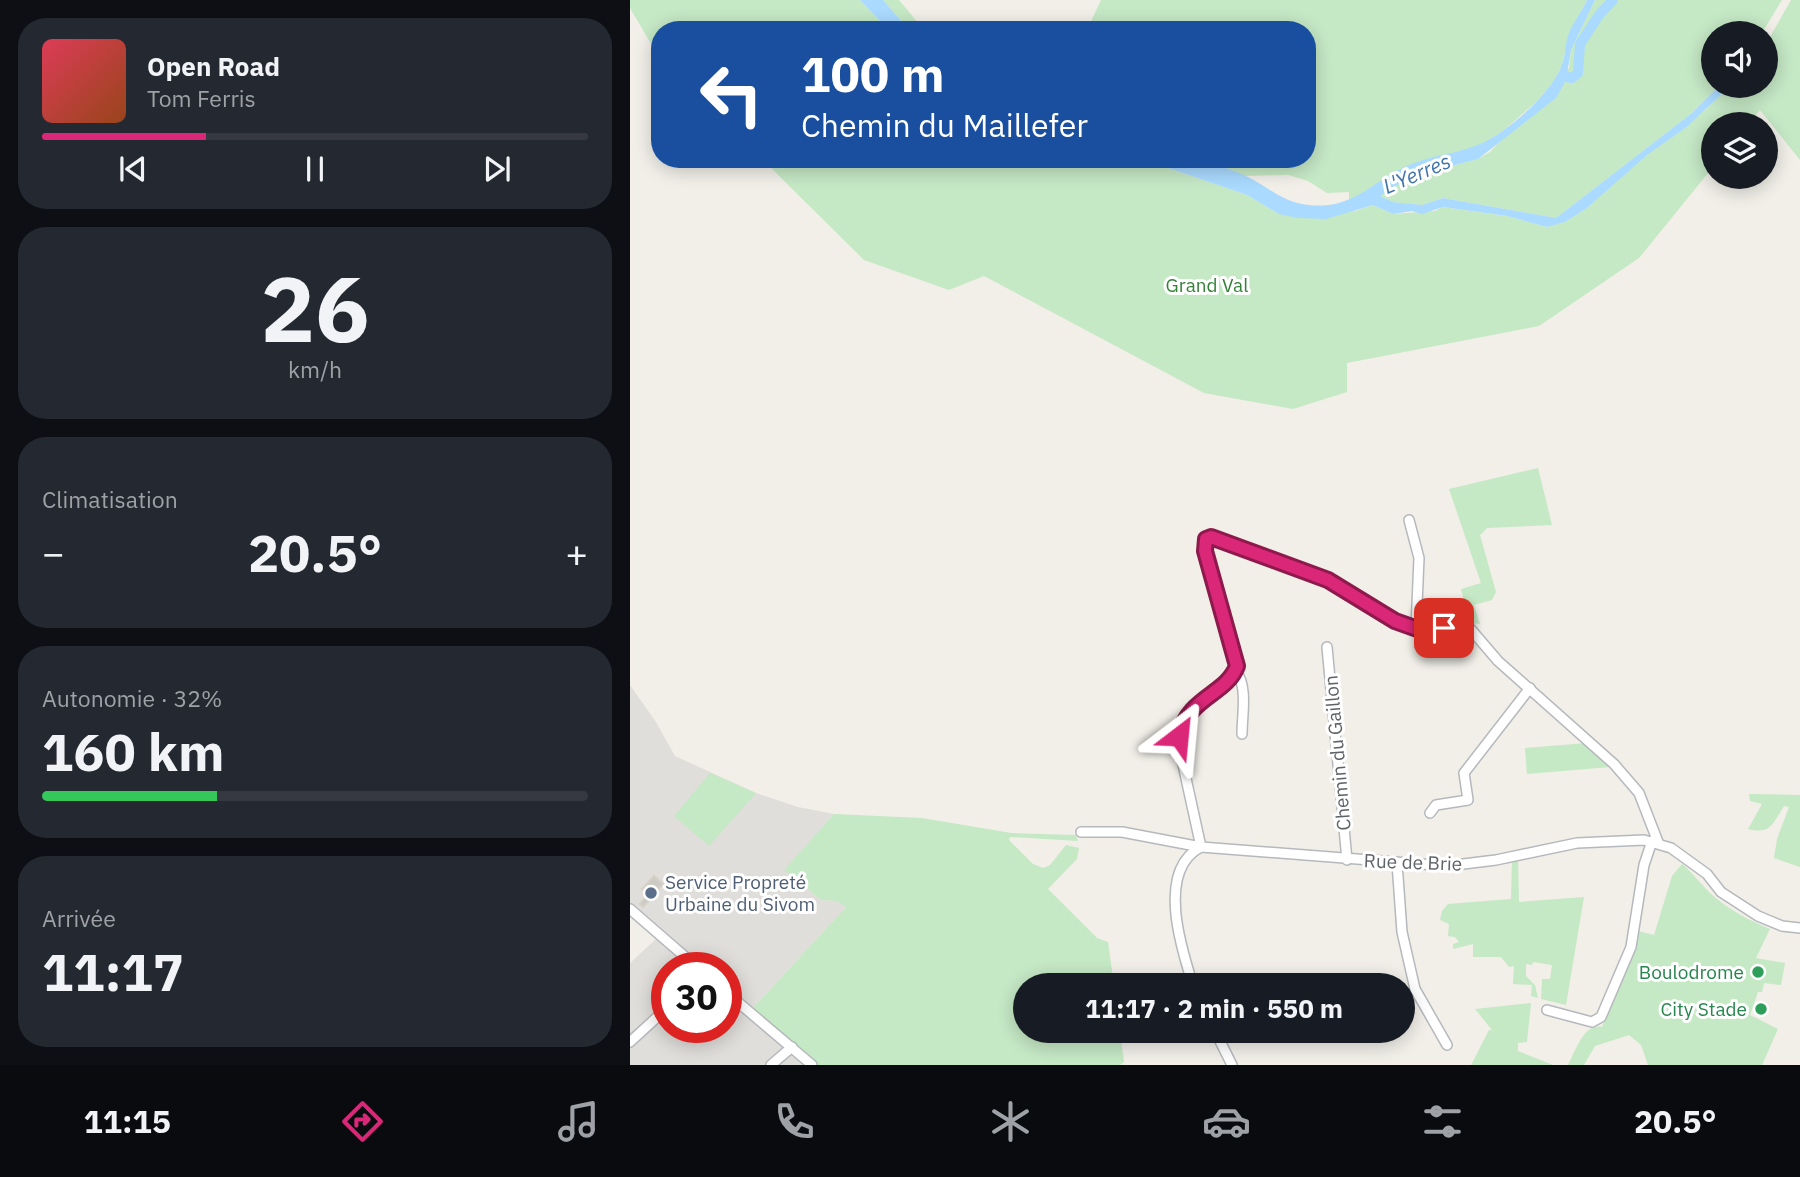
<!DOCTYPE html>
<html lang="fr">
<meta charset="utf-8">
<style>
:root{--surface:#171b24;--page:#242831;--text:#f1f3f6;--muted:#9ea1a6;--line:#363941;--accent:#db2777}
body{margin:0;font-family:"IBM Plex Sans",sans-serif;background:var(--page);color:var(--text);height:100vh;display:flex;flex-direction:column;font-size:26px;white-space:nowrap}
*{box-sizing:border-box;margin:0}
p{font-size:23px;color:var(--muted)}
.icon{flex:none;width:38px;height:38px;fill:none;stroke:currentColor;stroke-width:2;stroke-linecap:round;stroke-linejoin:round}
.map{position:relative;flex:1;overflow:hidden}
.drawer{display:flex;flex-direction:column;gap:18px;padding:18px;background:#0d0f14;width:630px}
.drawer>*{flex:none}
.hud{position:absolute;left:21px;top:21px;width:665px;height:147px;border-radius:28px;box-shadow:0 4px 18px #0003;background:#1a4fa0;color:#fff;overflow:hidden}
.tools{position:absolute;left:1071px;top:21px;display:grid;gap:14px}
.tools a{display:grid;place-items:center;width:77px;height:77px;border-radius:50%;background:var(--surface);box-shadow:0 4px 18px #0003;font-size:35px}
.speed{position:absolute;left:21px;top:952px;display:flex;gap:14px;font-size:35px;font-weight:700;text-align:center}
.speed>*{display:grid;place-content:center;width:91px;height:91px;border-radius:50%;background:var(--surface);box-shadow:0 4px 18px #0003;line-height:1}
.speed .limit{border:10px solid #d22;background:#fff;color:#111}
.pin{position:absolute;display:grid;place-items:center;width:60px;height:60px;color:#fff;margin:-30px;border-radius:14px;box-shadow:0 4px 10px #0006}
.me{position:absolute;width:77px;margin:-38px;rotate:29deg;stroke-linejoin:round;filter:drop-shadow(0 0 5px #0008)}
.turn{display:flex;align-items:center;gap:24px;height:147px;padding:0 35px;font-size:32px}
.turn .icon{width:91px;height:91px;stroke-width:2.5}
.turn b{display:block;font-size:49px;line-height:60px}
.big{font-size:52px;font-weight:700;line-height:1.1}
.drawer .widget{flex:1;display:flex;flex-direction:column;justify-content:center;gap:10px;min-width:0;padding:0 24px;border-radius:28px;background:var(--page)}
.drawer .dial{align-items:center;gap:0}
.dial b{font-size:91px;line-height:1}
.song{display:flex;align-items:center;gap:21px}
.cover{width:84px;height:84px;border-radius:10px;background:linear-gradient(135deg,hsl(350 70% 55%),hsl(20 70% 35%))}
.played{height:7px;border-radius:4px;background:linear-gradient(90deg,var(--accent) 30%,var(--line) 30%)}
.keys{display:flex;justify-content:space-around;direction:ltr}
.heat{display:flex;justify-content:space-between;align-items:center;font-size:38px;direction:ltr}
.charge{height:10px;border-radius:5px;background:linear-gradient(90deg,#34c759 32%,var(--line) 0)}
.trip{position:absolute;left:383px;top:973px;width:402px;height:70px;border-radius:35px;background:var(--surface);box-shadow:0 4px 18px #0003;font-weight:700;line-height:70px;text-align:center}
.tabs{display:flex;height:112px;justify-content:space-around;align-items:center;background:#090b0e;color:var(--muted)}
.tabs .icon{width:49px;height:49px}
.tabs .on{color:var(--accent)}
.tabs b{font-size:32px;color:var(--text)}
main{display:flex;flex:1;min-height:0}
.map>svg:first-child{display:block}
.industrial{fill:#e0deda}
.green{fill:#c5e8c5}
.water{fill:#aadaff}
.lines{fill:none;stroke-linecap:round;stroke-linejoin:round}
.river{stroke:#aadaff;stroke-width:10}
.building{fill:#cccac5;stroke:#d6d1c6;stroke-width:2}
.minor-casing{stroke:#b5b8bc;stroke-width:12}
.minor{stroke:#fff;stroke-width:9}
.route-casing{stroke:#8e194d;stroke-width:18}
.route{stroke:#db2777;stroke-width:12}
.service-dot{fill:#5c6f8a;stroke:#fff;stroke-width:2.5}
.leisure-dot{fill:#2e9e5b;stroke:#fff;stroke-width:2.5}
.labels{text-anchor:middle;stroke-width:6;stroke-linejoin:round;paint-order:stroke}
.park-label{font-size:19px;fill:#348238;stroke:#fff}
.street-label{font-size:19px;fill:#5f6368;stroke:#fff}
.service-label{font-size:19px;fill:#4e5e75;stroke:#fff;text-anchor:start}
.leisure-label{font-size:19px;fill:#27864d;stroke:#fff;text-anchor:end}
.water-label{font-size:21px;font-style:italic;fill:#4174aa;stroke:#fff}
</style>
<main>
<section class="drawer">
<div class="widget">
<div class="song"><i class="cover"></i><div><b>Open Road</b><p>Tom Ferris</p></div></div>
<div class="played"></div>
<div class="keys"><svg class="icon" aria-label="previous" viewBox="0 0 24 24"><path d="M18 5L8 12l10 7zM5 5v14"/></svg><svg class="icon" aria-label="pause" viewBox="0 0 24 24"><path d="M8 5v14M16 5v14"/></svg><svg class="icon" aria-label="next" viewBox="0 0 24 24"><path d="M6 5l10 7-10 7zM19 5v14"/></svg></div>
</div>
<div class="widget dial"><b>26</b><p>km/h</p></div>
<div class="widget"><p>Climatisation</p>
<div class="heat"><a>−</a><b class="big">20.5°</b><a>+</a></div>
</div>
<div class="widget"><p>Autonomie · 32%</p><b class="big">160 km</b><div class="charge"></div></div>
<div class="widget"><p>Arrivée</p><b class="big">11:17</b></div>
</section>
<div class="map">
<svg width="1170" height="1065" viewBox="0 0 1170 1065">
<rect width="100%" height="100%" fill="#f1efe8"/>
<g class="industrial">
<path d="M0,685L26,722L45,756L126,793L168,807L204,814L155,870L191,900L207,901L216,907L122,1009L96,987V968H73L0,907Z"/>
<path d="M27,938L63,968H37V1027H96V997L172,1065H0V963Z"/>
</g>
<g class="green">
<path d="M0,0H230L259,30H30V59L0,8Z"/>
<path d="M253,0H269L294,30H279Z"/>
<path d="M471,0H957L939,33L932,65L925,80L907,101L874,130L854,143L838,149L779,165L719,201V192L697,193L678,181L658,175L615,176L568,159H677V30H457Z"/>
<path d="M965,0H1152L1132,33H1083V86H1089L1062,113L926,218L813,198L792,205L763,202L749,196L780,177L848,159L860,152L939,68L941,50Z"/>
<path d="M1161,0H1170V160L1130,110L1118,124H1083V167L1009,258L909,326L717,363V392L663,409L574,393L354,276L319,290L234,260L132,159H512L617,195L649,214L725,211L743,205L763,214L805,211L812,207L877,216L917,227L935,222L957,208L1017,154L1058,126L1100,86H1136V44Z"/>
<path d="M908,468L922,525L857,528L850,535L866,592L862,600L844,605L850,624L840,623L831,589L851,583L819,489Z"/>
<path d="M957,743L980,767L897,774L895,748Z"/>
<path d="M80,773L126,793L79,846L44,816Z"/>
<path d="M1119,794L1170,795V867L1144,858L1147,839L1159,807L1154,806C1143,823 1141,835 1118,829L1132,804L1120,801Z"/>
<path d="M204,814L292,818L381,833L446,835L448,841L380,837L379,840L403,864L413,868L420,865L436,845L449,848L447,859L418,889L467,938L478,942L484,985H396V1031H490L494,1062L490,1065H187L122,1009L216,907L207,901L191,900L154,870Z"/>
<path d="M888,858L889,902L954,897L936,1005L911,999L912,979H920L922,965L903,962L902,965L896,964V976L905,985L908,998L901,996L902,985L883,984L884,966L879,967L871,957H843V944L823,949V944L829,942L825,937L818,936L819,924L810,920L812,911L818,904L881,899L882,859Z"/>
<path d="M1052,864C1065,875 1075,890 1087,899C1103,912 1121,921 1140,929L1126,958L1155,963L1151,985L1134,983L1132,992H1128L1120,1015L1148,1029L1132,1065H1018L1011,1045L999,1035L965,1046L954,1065H938C946,1050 954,1023 972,1027L1003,955L1008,931L1024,935L1042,876Z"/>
<path d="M901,1003L897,1042L888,1043V1051L923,1065H841L859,1030H862L845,1009Z"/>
</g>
<g class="water">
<path d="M230,0H253L279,30H259Z"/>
<path d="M957,0H965L941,50L936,80L926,98L848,159L780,177L750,196L763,202L792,205L813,198L926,218L1062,113L1089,86H1100L1058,126L1017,155L957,208L935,222L917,227L877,216L813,207L792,214L782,211L763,214L743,205L696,219L668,218L649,214L617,195L512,159C550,159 580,159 616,176C635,185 650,200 672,204C722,213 739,182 779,165C802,155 827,154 850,144C877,133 924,91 932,64C936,54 935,42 939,33C944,21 952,11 957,0Z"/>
</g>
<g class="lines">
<path class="river" d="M933,76L942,78L948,73L950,44L969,15L983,0"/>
</g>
<path class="building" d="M24,876L33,884L13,907L10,904L18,894L12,889Z"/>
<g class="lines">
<g class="minor-casing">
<g id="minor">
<path d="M779,520L789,558L786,628"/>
<path d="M697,647L717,860"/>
<path d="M606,671C618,687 612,715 612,734"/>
<path d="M800,813L806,805L838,800L834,773L900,688"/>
<path d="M451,832H492L571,847L817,866L866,860L947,843L1014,840L1041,848L1077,874L1091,892L1128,916L1152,926L1170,928"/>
<path d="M571,847L550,751C547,692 594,702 607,666C605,643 571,552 576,539L581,537L698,580L747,611L786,628L794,631L838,626L868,661L984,764L1009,793L1028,842"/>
<path d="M767,863L772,932L785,989L817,1045"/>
<path d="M0,909L68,968"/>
<path d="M563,985C551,948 526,870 571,847"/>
<path d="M96,992L182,1065"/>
<path d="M917,1010L962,1022L971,1017L1001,947L1014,865L1022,841"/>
<path d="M585,1031L602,1065"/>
<path d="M0,1042L37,1008"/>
<path d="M141,1065L162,1047"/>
</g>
</g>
<use href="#minor" class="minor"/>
</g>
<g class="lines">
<g class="route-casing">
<path id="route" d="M549,736C559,696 596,695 607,666L575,551L576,539L581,537L698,580L765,621L793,631L814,628"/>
</g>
<use href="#route" class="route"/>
</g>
<circle class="service-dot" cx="21" cy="893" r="7"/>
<g class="leisure-dot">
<circle cx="1128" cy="972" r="7"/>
<circle cx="1131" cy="1009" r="7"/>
</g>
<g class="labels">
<g class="park-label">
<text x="577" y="292">Grand Val</text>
</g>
<g class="street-label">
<text transform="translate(707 753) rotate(-95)" y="7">Chemin du Gaillon</text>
<text transform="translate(783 862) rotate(2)" y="7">Rue de Brie</text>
</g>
<g class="service-label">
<text x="35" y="889">Service Propreté<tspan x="35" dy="22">Urbaine du Sivom</tspan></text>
</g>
<g class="leisure-label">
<text x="1114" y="979">Boulodrome</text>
<text x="1117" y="1016">City Stade</text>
</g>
<g class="water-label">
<text transform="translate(787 174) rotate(-23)" y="7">L'Yerres</text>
</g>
</g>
</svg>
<div class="tools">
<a><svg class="icon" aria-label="sound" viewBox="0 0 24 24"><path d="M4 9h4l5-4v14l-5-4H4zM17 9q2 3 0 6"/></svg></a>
<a><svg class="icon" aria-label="layers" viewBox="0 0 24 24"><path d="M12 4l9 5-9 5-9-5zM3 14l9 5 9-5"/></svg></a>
</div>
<div class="speed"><div class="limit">30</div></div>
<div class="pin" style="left:814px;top:628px;background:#d93025"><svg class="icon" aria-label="arrive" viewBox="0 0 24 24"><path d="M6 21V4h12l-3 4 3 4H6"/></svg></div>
<svg class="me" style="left:549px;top:736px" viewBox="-20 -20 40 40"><path d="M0-17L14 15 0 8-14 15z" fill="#db2777" stroke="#fff" stroke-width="4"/></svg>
<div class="trip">11:17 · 2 min · 550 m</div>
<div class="hud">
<div class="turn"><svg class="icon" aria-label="left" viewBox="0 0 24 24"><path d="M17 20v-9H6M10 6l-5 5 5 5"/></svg><div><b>100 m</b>Chemin du Maillefer</div></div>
</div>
</div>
</main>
<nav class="tabs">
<b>11:15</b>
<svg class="icon on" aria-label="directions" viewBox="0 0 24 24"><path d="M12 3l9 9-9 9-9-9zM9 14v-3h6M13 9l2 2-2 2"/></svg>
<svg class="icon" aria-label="music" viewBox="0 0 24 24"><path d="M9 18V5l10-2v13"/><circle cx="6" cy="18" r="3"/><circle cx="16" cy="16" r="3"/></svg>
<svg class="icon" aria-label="phone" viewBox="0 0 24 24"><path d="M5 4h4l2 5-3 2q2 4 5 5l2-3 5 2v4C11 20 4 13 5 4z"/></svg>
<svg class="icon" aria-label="climate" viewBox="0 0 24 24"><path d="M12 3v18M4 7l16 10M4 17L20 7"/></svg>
<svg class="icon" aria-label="car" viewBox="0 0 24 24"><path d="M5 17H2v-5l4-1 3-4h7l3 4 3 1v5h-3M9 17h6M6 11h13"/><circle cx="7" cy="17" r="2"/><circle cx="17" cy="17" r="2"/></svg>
<svg class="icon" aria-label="filters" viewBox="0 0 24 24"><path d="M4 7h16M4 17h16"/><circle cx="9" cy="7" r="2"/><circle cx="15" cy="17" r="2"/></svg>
<b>20.5°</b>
</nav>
